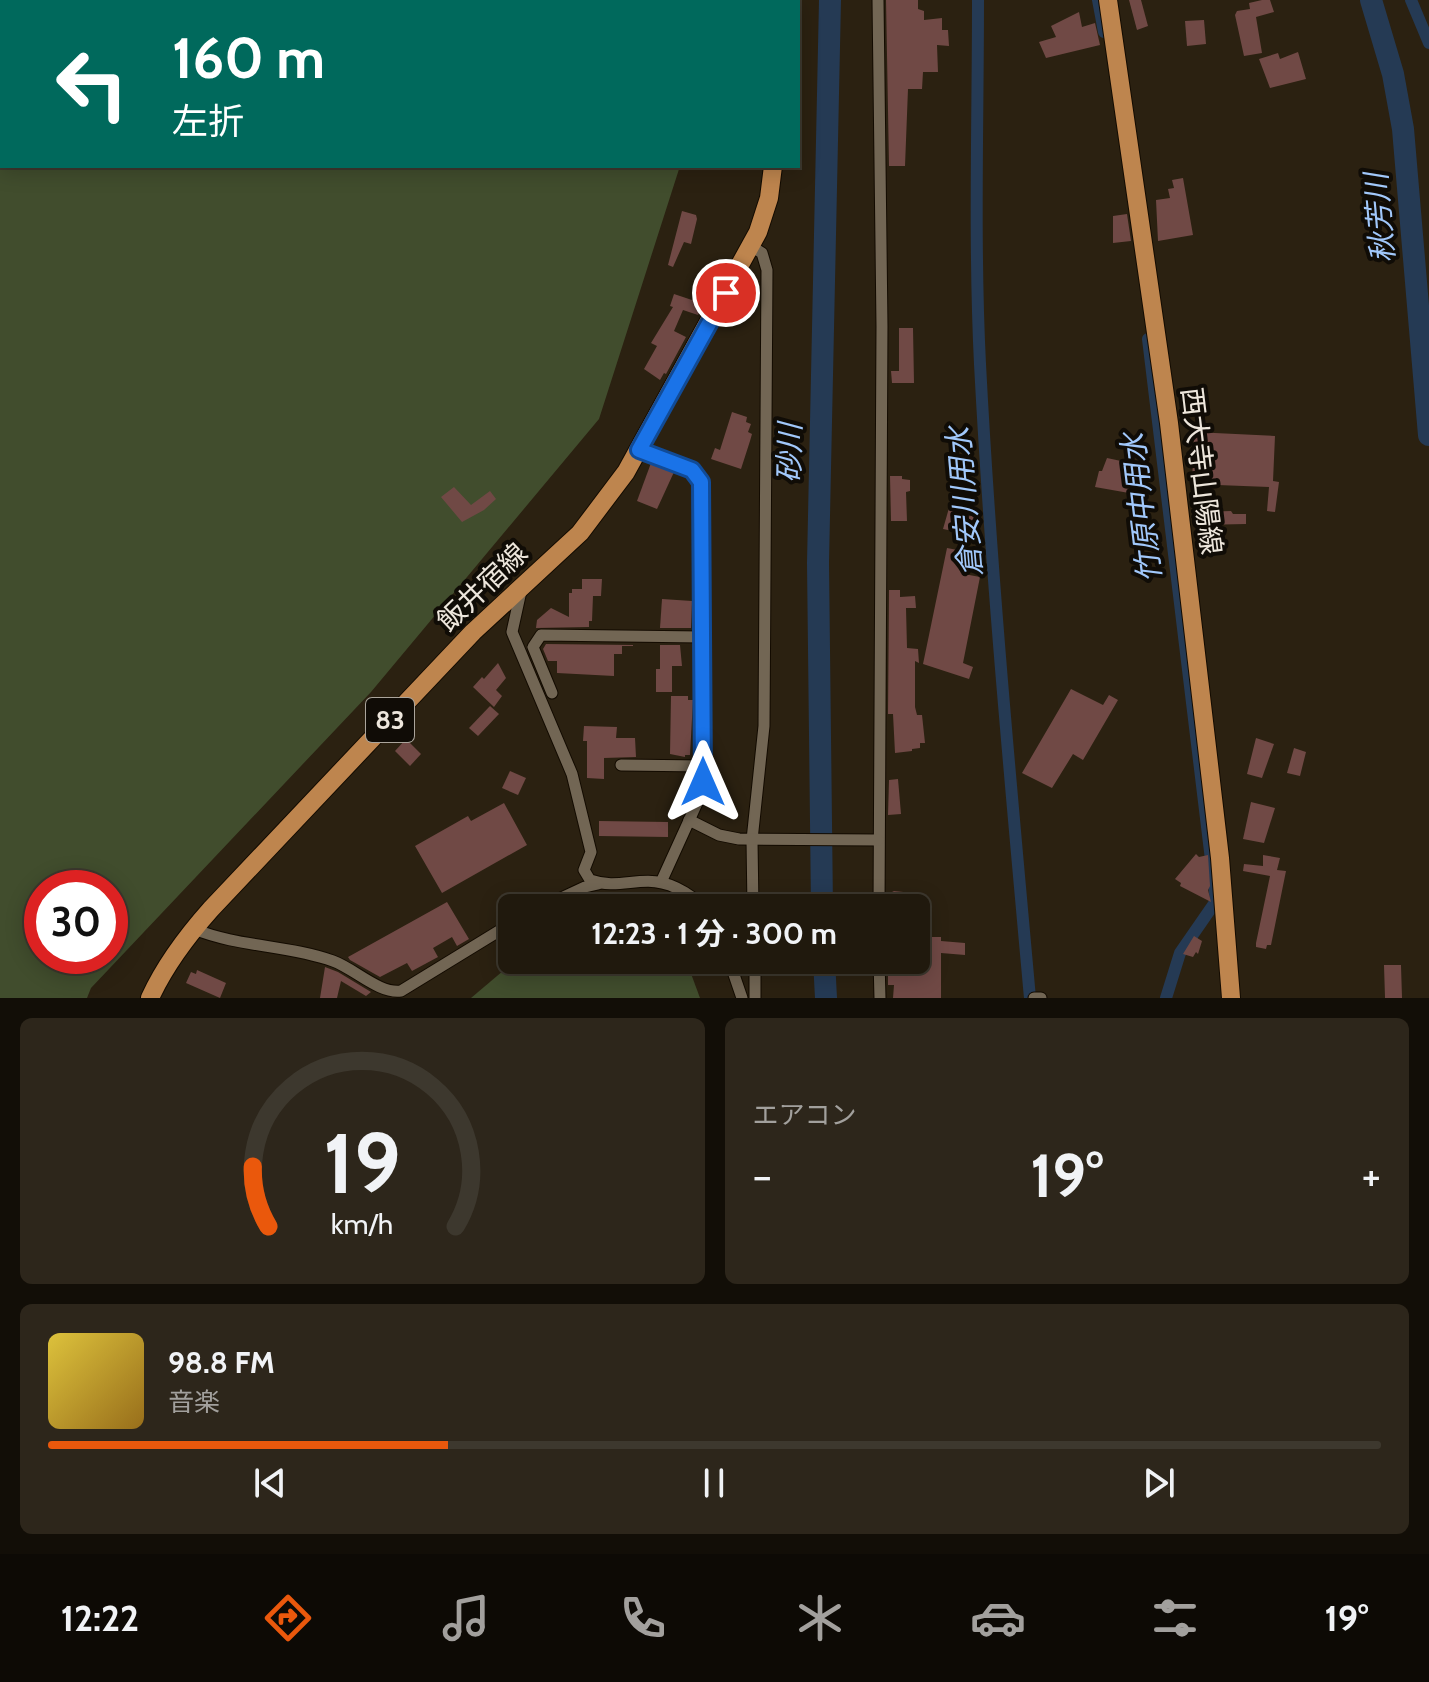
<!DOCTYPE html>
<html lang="ja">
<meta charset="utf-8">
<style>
:root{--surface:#20190d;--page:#2d261b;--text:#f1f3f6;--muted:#a2a09d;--line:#3d382e;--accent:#ea580c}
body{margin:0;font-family:Cabin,"Noto Sans JP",sans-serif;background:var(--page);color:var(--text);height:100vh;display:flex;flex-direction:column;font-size:30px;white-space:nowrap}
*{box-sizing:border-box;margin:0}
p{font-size:26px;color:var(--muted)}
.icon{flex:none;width:44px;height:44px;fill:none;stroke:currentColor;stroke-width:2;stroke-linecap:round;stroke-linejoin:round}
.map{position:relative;height:998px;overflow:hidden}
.side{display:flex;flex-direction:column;gap:20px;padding:20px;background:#120e07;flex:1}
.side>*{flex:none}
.banner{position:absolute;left:0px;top:0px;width:800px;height:168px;box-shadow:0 4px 20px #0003,0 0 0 2px var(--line);background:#00695c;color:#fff;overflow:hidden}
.speed{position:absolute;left:24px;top:870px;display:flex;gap:16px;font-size:40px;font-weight:700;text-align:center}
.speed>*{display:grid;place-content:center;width:104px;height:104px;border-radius:50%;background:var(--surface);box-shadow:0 4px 20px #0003,0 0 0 2px var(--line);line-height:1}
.speed .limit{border:12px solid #d22;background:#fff;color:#111}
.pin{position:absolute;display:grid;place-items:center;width:68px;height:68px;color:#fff;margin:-34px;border:4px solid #fff;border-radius:50%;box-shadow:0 2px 8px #0007}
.me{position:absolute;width:88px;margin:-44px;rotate:0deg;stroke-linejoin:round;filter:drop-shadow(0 0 6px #0008)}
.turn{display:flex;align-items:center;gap:28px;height:168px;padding:0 40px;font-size:36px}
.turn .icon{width:104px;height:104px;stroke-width:2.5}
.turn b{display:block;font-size:56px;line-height:68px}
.big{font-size:60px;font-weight:700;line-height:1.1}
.side .card{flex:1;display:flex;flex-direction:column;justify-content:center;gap:12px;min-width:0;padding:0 28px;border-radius:12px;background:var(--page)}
.side .dial{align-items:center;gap:0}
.dial svg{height:208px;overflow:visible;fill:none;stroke:var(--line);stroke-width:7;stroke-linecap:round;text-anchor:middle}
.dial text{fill:var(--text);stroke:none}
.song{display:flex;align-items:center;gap:24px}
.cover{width:96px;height:96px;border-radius:12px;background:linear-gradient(135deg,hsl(50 70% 55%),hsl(40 70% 35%))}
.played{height:8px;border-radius:4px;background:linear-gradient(90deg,var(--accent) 30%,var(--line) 30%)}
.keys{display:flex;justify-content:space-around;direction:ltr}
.heat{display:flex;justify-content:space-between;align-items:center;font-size:44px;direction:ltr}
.side .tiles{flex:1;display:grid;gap:20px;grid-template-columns:1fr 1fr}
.card:last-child{grid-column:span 2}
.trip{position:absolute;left:498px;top:894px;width:432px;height:80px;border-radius:12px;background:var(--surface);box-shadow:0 4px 20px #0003,0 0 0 2px var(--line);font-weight:700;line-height:80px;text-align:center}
.tabs{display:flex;height:128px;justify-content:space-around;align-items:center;background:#0d0a05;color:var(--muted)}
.tabs .icon{width:56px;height:56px}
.tabs .selected{color:var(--accent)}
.tabs b{font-size:36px;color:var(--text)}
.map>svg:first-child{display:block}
.forest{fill:#414d2d;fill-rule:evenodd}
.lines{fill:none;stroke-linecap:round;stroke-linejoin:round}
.canal{stroke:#253a54;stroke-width:12}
.river{stroke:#253a54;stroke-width:22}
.building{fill:#704945}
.street-casing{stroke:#130b00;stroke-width:13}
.primary-casing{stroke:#130b00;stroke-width:20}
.street{stroke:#726654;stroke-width:11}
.primary{stroke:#be854e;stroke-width:18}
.route-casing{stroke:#114b97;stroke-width:20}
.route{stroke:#1a73e8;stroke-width:14}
.labels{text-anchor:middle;stroke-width:8;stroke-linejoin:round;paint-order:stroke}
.shield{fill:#100c06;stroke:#aba59c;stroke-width:2}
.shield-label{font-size:26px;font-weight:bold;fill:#ede6dc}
.street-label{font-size:28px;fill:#ede6dc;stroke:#100c06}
.water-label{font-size:30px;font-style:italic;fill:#a1c8fb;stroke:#100c06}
</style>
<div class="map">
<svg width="1429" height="998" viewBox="0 0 1429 998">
<rect width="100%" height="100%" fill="#2b2111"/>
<g class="forest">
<path d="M0,0H692L2,2V166H680L599,419L371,692L91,988L87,998H0ZM42,888H110V956H42Z"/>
<path d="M516,960H686L700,998H471Z"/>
</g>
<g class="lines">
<g class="canal">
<path d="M978,0C978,121 974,243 980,364C991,575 1011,787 1030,998"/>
<path d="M1098,0L1104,32"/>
<path d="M1411,0L1429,43"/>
<path d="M1148,339L1216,901L1180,953L1166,998"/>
</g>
<g class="river">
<path d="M1371,0L1393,74L1403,129L1429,435"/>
<path d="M822,908L818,563L830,0"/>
<path d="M824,960L826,998"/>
</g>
</g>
<g class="building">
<path d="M886,0H918V9L924,11V20L942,18V30H948L949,46L937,45L938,72H923L922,89H908L905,166H889Z"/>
<path d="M1129,0H1141L1148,26L1137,30Z"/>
<path d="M1262,0H1270L1274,12L1256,17L1262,53L1244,56L1235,15L1237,11L1250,9L1249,3Z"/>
<path d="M1079,12L1082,27L1095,23L1100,45L1046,58L1039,42L1056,37L1051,26Z"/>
<path d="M1204,20L1206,44L1187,46L1185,21Z"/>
<path d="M1298,52L1306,79L1270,88L1259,59L1278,53L1280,59Z"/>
<path d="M1183,178L1193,235L1158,241L1156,200L1170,198L1168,189L1174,188L1172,180Z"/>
<path d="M682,211L696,215L697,219L691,244L684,242L673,267L668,265Z"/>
<path d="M1127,214L1131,241L1113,243V216Z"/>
<path d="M674,294L704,304L698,315L683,310L674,331L686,337L666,374L664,373L660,380L644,369L657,346L651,343L673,307L670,306Z"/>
<path d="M899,328H913L914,383H892L891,371H899Z"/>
<path d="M732,412L747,417L746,422L751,424L748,432L752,434L750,441L741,469L711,459L715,448L720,450Z"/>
<path d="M1194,432L1275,436L1273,481L1279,482L1275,512L1267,511L1269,487L1192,484Z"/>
<path d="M1107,458L1135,464L1129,493L1095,487L1099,471H1102Z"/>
<path d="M651,463L674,472L657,509L637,501Z"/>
<path d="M890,476H902V479L910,480V491L906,492L907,521H891Z"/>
<path d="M454,487L471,505L490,491L496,499L484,510L462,522L441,497Z"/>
<path d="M951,501L958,503L957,511L961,512L959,518L977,515L978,527L953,531L943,529Z"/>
<path d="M1231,511L1233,514H1246V524L1199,525V512Z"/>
<path d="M947,548L968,552L964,574L980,577L963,663L973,667L969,679L923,664Z"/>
<path d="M582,579H602L601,596H593L592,621H589V627L536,628L537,620L551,608L569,617V593H572V589H582Z"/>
<path d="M889,590H900V597L915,596L916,608H906L907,648L918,649L919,663L915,661V707L917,715H922L925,743H920V748L912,749V751L895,753L893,714H888Z"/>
<path d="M662,599L692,601L691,628H660Z"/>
<path d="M546,644L633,645V646H622V654H614V676L557,673V661H548L543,649Z"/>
<path d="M660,645H680L682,666H672V692H656V669H660Z"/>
<path d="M498,663L506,678L496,690L502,696L494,707L473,687L482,677L484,679Z"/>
<path d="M1071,689L1103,705L1109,695L1118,700L1083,760L1073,754L1052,788L1022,773Z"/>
<path d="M671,696H688V700H693L690,755H685V757L670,754Z"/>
<path d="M490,706L499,714L478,736L469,728Z"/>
<path d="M584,726L617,727L616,738H635L636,757L604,758V779L587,778V741H583Z"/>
<path d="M1256,738L1274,744L1262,778L1247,774Z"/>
<path d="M406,739L421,754L410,766L395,751Z"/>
<path d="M1294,748L1306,752L1300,776L1287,773Z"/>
<path d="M510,771L526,778L518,795L502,788Z"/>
<path d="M898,779L901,814L888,815L889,780Z"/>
<path d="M1251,802L1275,808L1264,843L1243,839Z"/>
<path d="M504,803L527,845L442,893L415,846L468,816L471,821Z"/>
<path d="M599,821L668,822V837L599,836Z"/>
<path d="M1196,854L1199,857L1208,855L1210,886L1208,890L1211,902L1180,886L1181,883L1175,879Z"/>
<path d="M1263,855L1280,858L1277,870L1286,871L1271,945H1267L1266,949L1256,947V943L1270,876L1243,871L1244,864L1263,866Z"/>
<path d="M894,891L913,893V908H890V893Z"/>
<path d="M447,902L469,939L457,946L452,937L433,948L438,957L412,971L407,963L380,977L350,960L348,957Z"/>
<path d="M1194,936L1202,941L1198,954L1196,952L1193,957L1183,954Z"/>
<path d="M916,937H941V941L965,943V955L941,953V998H893L894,985H888V960H916Z"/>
<path d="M1384,965H1401L1402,998H1385Z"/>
<path d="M325,967L338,972L371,992L366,996L341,981L337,998H320Z"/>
<path d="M197,970L226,983L220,998L186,983L191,972L196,974Z"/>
</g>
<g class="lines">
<g class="street-casing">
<g id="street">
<path d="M878,0L882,326L879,908"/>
<path d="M751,246L762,253L767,270L764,726L752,840L753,908"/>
<path d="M639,450L692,470L701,482L703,782L697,803L662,880"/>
<path d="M521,591L512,632L572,774L591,852L584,870L590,880C624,892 647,869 684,892C692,897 698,900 704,908"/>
<path d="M552,693L533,647L541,635L702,637"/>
<path d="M621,765L704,766"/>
<path d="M689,820L719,835L739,839L878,840"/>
<path d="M540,908L585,887L598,884"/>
<path d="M194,929C238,947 288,945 333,961C355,969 379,994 401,991L512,923"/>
<path d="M729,960L742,998"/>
<path d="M755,960V998"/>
<path d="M879,960L880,998"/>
<path d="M1034,998H1041"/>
</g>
</g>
<g class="primary-casing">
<g id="primary">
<path d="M1108,0L1169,423L1220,858L1231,998"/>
<path d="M789,2L790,0"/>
<path d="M150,998C165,965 187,936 211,909L473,632L580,533L626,472L758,232L769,198L773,166"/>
</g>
</g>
<use href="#street" class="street"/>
<use href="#primary" class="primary"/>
</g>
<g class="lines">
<g class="route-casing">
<path id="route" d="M703,782L701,482L692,470L639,450L726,293"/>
</g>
<use href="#route" class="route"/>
</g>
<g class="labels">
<rect class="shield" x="366" y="698" width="48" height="44" rx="6"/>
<g class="shield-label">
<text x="390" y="729">83</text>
</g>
<g class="street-label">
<text transform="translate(1202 471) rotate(83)" y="10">西大寺山陽線</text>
<text transform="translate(482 587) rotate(-44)" y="10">飯井宿線</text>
</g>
<g class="water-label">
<text transform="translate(1380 218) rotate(-95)" y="10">秋芳川</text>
<text transform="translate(790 453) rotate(-89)" y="10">砂川</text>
<text transform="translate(965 502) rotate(-95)" y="10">倉安川用水</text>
<text transform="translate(1142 508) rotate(-97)" y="10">竹原中用水</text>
</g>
</g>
</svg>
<div class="speed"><div class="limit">30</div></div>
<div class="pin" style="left:726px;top:293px;background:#d93025"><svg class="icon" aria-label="arrive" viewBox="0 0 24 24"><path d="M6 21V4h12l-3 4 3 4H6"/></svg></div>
<svg class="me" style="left:703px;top:782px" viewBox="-20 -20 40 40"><path d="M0-17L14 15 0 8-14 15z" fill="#1a73e8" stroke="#fff" stroke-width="4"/></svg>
<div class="trip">12:23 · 1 分 · 300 m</div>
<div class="banner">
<div class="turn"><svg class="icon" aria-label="left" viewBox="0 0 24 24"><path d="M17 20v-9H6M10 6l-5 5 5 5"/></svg><div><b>160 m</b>左折</div></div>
</div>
</div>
<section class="side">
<div class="tiles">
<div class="card dial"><svg viewBox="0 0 100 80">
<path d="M14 69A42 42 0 1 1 86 69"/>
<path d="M14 69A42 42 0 0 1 8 46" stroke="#ea580c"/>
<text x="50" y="56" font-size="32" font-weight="700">19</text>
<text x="50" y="72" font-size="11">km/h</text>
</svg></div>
<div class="card"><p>エアコン</p>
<div class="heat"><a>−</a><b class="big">19°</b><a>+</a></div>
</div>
<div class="card">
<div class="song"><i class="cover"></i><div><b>98.8 FM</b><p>音楽</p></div></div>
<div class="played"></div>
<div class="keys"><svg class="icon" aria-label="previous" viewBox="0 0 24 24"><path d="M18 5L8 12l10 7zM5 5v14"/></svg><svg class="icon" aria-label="pause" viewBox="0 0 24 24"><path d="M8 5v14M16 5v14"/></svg><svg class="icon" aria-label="next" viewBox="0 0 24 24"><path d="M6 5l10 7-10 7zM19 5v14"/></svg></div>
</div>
</div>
</section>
<nav class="tabs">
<b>12:22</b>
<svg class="icon selected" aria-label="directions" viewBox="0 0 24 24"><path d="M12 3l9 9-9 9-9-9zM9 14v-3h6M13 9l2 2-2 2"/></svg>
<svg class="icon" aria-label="music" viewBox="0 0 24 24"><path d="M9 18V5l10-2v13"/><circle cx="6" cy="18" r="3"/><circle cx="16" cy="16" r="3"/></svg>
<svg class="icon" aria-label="phone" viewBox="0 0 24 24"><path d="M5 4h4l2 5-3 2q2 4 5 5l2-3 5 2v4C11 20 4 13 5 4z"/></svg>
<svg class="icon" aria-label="climate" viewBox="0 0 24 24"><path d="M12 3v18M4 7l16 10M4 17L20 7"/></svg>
<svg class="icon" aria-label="car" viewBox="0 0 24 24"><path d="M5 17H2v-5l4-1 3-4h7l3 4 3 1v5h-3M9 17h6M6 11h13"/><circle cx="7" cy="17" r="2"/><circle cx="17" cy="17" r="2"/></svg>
<svg class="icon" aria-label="filters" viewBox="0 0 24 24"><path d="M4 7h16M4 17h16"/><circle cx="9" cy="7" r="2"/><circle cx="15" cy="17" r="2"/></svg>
<b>19°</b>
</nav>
